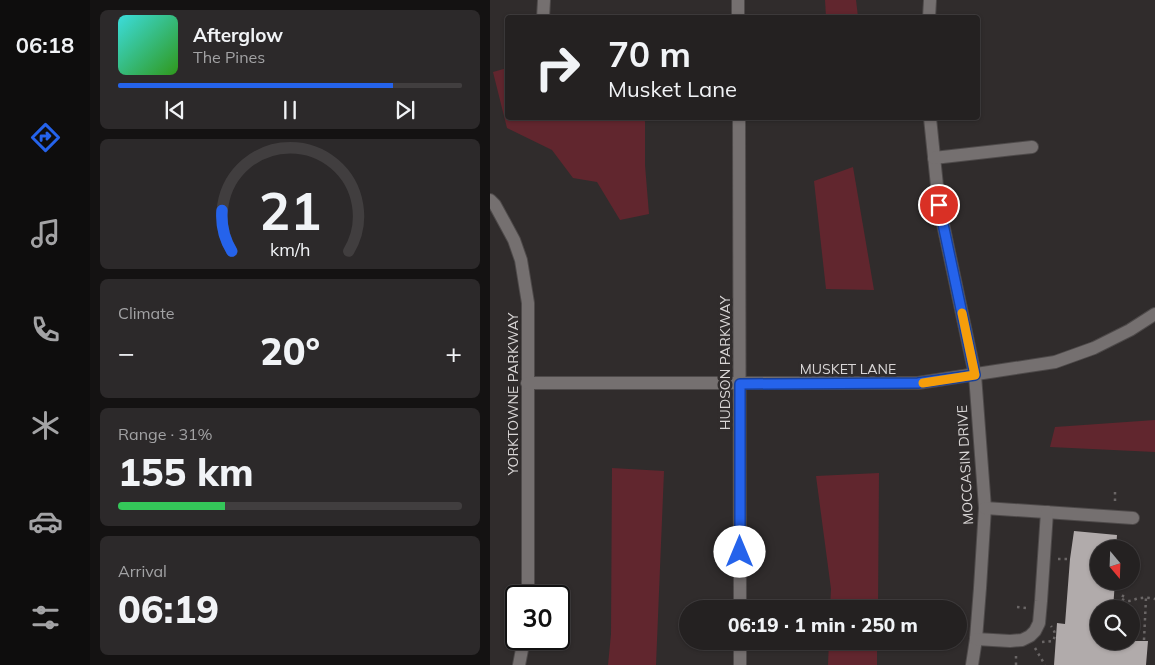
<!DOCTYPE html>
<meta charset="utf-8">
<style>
:root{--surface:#242121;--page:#2c292a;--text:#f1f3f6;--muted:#a3a3a5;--line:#413e3f;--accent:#2563eb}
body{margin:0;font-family:Mulish,sans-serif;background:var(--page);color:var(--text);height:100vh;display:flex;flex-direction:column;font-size:19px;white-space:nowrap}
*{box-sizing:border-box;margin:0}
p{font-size:16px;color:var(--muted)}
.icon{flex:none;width:28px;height:28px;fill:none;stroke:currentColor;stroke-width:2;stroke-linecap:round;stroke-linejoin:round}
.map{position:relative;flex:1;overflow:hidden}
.panel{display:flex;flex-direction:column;gap:10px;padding:10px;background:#141212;width:400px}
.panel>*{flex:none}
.banner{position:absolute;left:15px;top:15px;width:475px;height:105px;border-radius:5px;box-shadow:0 1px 4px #0004,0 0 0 1px var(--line);background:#242121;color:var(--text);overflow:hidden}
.needle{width:32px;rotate:161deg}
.controls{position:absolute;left:600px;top:540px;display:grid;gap:10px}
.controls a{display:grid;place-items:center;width:50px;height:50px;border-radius:50%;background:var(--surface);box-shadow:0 1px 4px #0004,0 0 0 1px var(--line);font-size:25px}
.speed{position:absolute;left:15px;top:585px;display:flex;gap:10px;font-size:25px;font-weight:700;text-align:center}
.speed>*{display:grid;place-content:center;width:65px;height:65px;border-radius:50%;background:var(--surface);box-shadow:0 1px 4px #0004,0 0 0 1px var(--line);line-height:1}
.speed .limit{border:2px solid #111;border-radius:8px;background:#fff;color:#111}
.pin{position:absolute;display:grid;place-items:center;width:42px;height:42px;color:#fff;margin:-21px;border:2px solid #fff;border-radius:50%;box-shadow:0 1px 5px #0007}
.me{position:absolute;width:55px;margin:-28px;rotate:0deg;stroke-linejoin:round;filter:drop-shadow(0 0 4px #0008)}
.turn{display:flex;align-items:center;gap:18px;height:105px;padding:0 20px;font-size:22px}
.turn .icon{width:65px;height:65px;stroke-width:2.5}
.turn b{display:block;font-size:35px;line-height:42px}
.big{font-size:38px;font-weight:800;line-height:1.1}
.panel .tile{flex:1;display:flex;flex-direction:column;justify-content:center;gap:8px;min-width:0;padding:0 18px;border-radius:8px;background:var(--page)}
.panel .dial{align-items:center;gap:0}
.dial svg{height:130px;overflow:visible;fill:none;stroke:var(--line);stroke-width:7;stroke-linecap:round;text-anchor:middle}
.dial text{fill:var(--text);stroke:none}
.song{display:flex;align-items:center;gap:15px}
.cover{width:60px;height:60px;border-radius:8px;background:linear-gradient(135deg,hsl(180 70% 55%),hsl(110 70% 35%))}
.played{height:5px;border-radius:2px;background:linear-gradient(90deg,var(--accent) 80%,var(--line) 80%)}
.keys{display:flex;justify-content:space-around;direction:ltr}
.heat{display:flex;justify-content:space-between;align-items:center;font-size:28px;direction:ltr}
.charge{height:8px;border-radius:4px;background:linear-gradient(90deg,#34c759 31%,var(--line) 0)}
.trip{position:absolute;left:189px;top:600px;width:288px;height:50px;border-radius:25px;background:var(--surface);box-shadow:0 1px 4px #0004,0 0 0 1px var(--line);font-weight:800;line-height:50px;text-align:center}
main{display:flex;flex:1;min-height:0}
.tab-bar{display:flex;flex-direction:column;width:90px;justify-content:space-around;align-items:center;background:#0e0d0d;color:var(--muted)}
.tab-bar .icon{width:35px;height:35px}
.tab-bar .active{color:var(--accent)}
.tab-bar b{font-size:22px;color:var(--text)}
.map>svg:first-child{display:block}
.green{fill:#61262e}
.building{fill:#b1abab}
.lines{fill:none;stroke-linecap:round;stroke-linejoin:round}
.minor-casing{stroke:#4e4a4a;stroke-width:14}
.path{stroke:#6a6666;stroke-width:2.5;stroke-dasharray:2.5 4;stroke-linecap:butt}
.minor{stroke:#757070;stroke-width:12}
.route-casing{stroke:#184099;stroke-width:12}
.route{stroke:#2563eb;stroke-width:9}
.slow{stroke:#f59e0b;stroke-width:9}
.labels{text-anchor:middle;stroke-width:5;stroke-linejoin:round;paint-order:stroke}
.street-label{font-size:14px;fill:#d9d6d6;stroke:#302c2c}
</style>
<main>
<nav class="tab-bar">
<b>06:18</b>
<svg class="icon active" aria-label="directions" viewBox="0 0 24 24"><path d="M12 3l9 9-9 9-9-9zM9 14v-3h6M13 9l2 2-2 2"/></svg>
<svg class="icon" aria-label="music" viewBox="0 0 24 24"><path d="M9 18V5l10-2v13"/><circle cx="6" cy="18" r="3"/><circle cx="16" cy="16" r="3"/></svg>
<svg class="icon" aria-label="phone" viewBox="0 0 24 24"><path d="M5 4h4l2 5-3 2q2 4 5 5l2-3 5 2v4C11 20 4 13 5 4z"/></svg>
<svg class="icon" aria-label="climate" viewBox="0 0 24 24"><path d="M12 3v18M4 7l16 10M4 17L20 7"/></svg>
<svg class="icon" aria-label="car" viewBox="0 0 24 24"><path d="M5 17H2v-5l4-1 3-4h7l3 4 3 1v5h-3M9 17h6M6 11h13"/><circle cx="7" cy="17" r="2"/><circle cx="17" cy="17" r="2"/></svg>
<svg class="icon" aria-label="filters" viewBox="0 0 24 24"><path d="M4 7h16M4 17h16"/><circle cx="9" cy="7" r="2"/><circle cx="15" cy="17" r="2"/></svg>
</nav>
<section class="panel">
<div class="tile">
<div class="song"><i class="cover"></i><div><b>Afterglow</b><p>The Pines</p></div></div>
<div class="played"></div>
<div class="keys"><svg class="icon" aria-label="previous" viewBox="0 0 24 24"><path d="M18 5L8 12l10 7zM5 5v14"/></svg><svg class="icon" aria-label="pause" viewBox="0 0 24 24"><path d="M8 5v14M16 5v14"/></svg><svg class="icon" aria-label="next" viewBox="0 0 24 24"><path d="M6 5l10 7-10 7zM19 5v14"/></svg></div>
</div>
<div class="tile dial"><svg viewBox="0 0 100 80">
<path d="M14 69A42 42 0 1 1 86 69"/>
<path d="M14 69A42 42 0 0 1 8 44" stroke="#2563eb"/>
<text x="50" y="56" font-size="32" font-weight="700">21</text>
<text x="50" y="72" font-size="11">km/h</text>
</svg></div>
<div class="tile"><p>Climate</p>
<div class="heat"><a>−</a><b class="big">20°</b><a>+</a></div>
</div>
<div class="tile"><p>Range · 31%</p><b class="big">155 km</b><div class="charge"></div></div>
<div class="tile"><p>Arrival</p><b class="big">06:19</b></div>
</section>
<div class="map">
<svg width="665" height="665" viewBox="0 0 665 665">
<rect width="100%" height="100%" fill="#302c2c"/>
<g class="green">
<path d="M335,0H366L368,17H336Z"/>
<path d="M17,68L18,118H154L155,122V165L159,214L130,220L107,182L83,178L62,150L17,128L3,72Z"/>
<path d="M363,167L384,290L336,289L324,181Z"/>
<path d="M665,420V452L560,447L565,427Z"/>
<path d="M122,468L174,471L166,665H118L121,634Z"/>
<path d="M389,473L388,609H340L341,589L326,476Z"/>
<path d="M339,641H387V665H338Z"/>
</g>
<path class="building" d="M584,531L627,535L626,549H609V581H625L623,609H609V641H658L656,665H564L567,623L575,624L580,559Z"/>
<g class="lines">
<g class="minor-casing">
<g id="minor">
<path d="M248,0V18"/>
<path d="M53,18L54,0"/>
<path d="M439,18L440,0"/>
<path d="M249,118L250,609"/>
<path d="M440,118L449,205L485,375L495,508L490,588L486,639L482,665"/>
<path d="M444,158L542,147"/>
<path d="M0,200L5,205L24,240L31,260L38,303V596"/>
<path d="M37,383H428L565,362L604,348L640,330L665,314"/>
<path d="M495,508L643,518"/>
<path d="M486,639L520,641L532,640L540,636L545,631L549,623L551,601L557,512"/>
<path d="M29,665L34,639"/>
<path d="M250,665V641"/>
</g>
</g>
<g class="path">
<path d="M625,492V503"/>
<path d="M568,559H580"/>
<path d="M632,599C640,604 644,598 652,598C656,597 661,598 665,599"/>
<path d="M527,607L537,608"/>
<path d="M627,609L633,596L634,591"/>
<path d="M654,640L656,598"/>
<path d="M552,642L563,641C566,635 565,631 561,626"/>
<path d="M545,648L555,665"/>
<path d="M526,665V654"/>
</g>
<use href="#minor" class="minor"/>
</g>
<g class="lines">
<g class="route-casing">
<path id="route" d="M250,552V384L428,383L485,375L449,205"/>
</g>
<use href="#route" class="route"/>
<path class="slow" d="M433,383L485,375L472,313"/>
</g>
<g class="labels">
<g class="street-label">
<text transform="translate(235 363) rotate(-90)" y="5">HUDSON PARKWAY</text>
<text x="358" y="374">MUSKET LANE</text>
<text transform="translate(23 394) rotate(-90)" y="5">YORKTOWNE PARKWAY</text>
<text transform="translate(475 465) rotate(-93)" y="5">MOCCASIN DRIVE</text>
</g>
</g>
</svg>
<div class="controls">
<a><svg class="needle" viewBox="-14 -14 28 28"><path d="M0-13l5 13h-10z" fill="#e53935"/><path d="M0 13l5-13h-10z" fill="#a3a3a5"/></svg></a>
<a><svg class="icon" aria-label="search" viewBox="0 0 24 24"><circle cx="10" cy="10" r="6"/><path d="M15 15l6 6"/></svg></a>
</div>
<div class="speed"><div class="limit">30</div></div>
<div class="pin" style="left:449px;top:205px;background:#d93025"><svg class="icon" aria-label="arrive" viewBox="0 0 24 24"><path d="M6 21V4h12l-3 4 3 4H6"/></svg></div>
<svg class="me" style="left:250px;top:552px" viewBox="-20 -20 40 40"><circle r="19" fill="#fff"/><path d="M0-13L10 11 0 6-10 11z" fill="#2563eb"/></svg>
<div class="trip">06:19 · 1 min · 250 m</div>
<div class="banner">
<div class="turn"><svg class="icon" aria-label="right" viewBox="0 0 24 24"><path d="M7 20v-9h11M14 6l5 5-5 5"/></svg><div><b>70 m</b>Musket Lane</div></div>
</div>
</div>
</main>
